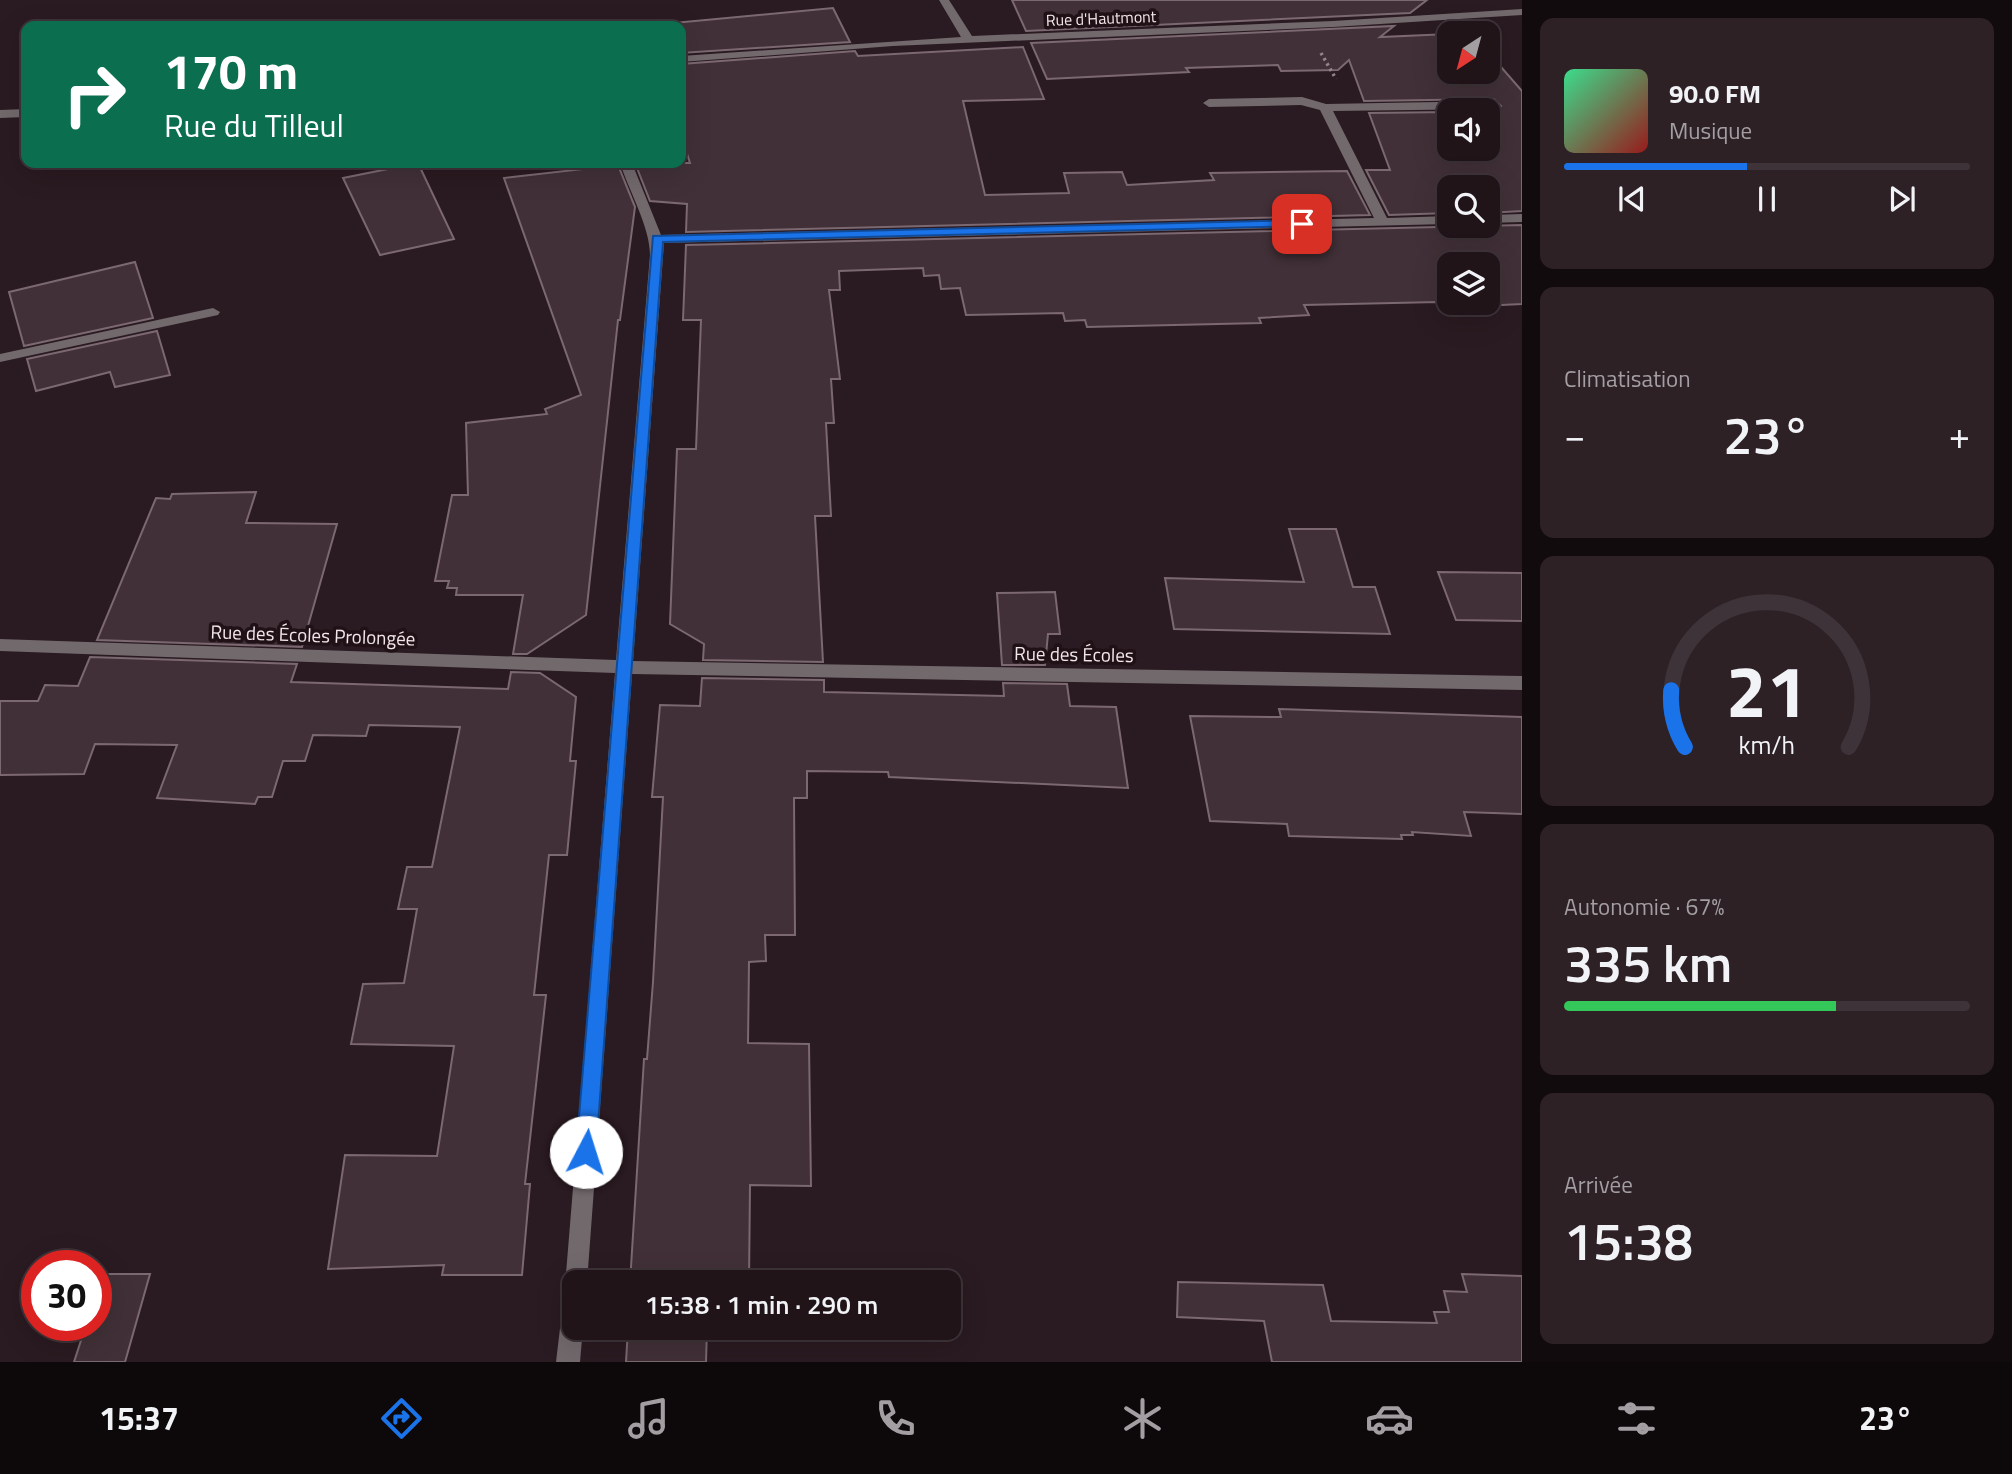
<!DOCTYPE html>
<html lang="fr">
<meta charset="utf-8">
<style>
:root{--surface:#201419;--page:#2d2126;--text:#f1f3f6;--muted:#a29ea2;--line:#3d3338;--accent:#1a73e8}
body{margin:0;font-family:"Titillium Web",sans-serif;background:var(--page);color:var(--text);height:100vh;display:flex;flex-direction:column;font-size:26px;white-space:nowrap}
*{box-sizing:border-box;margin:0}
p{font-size:23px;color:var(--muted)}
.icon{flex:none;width:38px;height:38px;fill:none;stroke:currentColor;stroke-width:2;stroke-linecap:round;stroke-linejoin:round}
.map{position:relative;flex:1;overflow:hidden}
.panel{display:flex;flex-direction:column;gap:18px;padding:18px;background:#120b0e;width:490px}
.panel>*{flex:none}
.banner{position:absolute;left:21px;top:21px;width:665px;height:147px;border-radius:14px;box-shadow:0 7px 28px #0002,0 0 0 2px var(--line);background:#0b6e4f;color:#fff;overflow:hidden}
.needle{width:46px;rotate:216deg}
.controls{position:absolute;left:1437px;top:21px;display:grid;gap:14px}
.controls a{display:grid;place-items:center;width:63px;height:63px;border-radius:14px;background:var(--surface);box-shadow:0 7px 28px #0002,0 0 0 2px var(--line);font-size:35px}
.speed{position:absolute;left:21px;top:1250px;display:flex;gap:14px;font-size:35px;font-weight:700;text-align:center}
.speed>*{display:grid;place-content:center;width:91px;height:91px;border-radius:50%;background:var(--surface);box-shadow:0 7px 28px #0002,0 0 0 2px var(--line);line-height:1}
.speed .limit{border:10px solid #d22;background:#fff;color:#111}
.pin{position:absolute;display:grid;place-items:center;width:60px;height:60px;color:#fff;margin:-30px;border-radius:14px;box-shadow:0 4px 10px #0006}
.me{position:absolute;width:77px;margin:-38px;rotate:5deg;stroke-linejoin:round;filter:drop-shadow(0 0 5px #0008)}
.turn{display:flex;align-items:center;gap:24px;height:147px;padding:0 28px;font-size:32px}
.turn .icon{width:91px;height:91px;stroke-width:2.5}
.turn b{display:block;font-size:49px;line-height:60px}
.big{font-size:52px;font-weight:600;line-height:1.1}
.panel .tile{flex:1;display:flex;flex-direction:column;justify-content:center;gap:10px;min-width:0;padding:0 24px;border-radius:14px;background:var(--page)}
.panel .dial{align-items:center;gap:0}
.dial svg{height:182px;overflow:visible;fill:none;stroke:var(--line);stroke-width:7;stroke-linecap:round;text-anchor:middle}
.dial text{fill:var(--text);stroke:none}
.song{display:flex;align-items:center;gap:21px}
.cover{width:84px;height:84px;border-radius:10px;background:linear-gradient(135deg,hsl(150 70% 55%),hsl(0 70% 35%))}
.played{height:7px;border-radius:4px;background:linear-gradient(90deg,var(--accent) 45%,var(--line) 45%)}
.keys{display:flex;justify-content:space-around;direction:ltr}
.heat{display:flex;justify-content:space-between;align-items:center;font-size:38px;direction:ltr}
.charge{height:10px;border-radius:5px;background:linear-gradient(90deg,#34c759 67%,var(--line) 0)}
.trip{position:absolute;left:562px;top:1270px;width:399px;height:70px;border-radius:14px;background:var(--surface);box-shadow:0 7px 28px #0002,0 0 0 2px var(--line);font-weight:600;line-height:70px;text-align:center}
.menu{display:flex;height:112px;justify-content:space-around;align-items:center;background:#0d080a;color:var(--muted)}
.menu .icon{width:49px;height:49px}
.menu .selected{color:var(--accent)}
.menu b{font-size:32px;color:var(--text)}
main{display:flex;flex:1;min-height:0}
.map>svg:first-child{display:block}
.building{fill:#413037;stroke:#7b6870;stroke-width:2;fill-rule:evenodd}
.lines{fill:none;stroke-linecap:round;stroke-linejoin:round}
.path{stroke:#92848a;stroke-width:3.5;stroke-dasharray:2.5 3.5;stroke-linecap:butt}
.minor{fill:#72696c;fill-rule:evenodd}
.route{fill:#1a73e8;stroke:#114b97;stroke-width:2}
.labels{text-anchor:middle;stroke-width:7;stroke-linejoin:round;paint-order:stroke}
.far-street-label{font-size:16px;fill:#f1e6ea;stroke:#201117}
.street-label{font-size:19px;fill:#f1e6ea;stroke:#201117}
</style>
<main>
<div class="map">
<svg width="1522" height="1362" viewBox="0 0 1522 1362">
<rect width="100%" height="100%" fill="#2a1a21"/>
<g class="building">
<path d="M1012,0H1427L1410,13L1026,31Z"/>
<path d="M833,8L850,42L681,53V26L663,24Z"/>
<path d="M1394,26L1380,37L1449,34V72H1488V52L1522,91V211L1488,213V187H1449V213L1389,215L1366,170H1390L1369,113L1449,112V149H1488V112L1494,111L1501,106L1494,99L1364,101L1349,60L1338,70L1281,71L1278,65L1186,68L1189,72L1047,79L1031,43Z"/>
<path d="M1023,47L1044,99L963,101L985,195L1069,193L1064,173L1122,172L1127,185L1214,180L1210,173L1347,171L1370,215L686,232L687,204L650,201L635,163H690L681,135V64L855,51L858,56Z"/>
<path d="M418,163L454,239L380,255L343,178Z"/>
<path d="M618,165L635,207L620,320H618L586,615L527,654H513L523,595H456L457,588H447L449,581H435L452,495H468L466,423L547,414L545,409L581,395L504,178Z"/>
<path d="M1522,225V304L1481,306L1438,302L1304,305L1309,315L1259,318L1261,323L1087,327L1085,320L1065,321L1063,313L966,315L960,288L941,289L939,275L924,276L923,268L839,271L840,290H829L840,379H831L834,423H826L831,516H815L823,662L703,660L704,644L670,624L677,449H696L701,320H683L686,245ZM1449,264H1488V303H1449Z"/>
<path d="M135,262L153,318L24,346L9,292Z"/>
<path d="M157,331L170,375L115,387L110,372L36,391L27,359Z"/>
<path d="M256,492L246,523L337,524L302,647L97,640L156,498L170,499L172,494Z"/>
<path d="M1289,529H1336L1353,587H1375L1390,634L1174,629L1165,578L1304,582Z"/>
<path d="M1438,572L1522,573V621L1456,620Z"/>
<path d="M1055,592L1060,634H1048L1045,665H1002L997,593Z"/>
<path d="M90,657L297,664L291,682L508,689L511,672L540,673L576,697L570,761H576L567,855H549L534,995H546L525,1184H530L522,1275H442L444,1265L328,1269L345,1155L437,1156L454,1046L351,1044L363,984L404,983L417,909H398L407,867H432L460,727L369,725L366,736L313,735L305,761H283L272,797H258L255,804L157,798L177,745L95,744L84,774L0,775V701H38L45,685L78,686Z"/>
<path d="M702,678L824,680V692L1004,696L1003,683L1067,684L1070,706L1116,707L1128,788L889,777L888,772L807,771V798H794L795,935H765L766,961L749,962L748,1043L809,1044L811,1186L750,1185L749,1283H630L644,1059H647L653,982L663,797H652L660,705L700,706Z"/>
<path d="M1279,709L1522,717V814L1464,812L1471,836L1412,832L1413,835H1401L1402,839L1289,836L1287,824L1210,821L1190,716L1281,717Z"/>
<path d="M103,1274H150L125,1362H74L86,1325H96V1295Z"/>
<path d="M1462,1274L1522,1276V1362H1272L1264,1321L1177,1317L1178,1282L1323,1285L1331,1321L1437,1323L1434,1312H1449L1444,1291L1467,1292Z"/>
<path d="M628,1328H707L706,1362H626Z"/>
</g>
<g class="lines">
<path class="path" d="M1321,53L1336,79"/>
<g class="minor">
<path d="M939,0H949L972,36L1333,21L1522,9V15L1333,27L893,46L681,62V56L961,37Z"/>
<path d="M1302,97L1326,104L1493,101L1499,105L1493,109L1333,111L1387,218L1449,216V224L664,243L633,661L1522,676V690L632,674L587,1283H574V1328H583L580,1362H556L565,1286L615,673L0,651V639L616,660L650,255C650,227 629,191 620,163H632L661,235L1374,218L1320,110L1301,105L1209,107L1203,103L1209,99Z"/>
<path d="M26,109V117L0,118V110Z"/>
<path d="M1522,214V222L1488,223V215Z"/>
<path d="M213,308L220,312L218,315L0,362V354Z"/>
</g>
</g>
<path class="route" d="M1302,220L1306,221V226L663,242L596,1152L593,1158L586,1161L578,1158L576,1152L653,236Z"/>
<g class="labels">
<g class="far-street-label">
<text transform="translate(1101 18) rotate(-2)" y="6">Rue d'Hautmont</text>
</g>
<g class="street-label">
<text transform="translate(313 635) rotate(2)" y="7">Rue des Écoles Prolongée</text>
<text transform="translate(1074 654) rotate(1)" y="7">Rue des Écoles</text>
</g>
</g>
</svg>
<div class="controls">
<a><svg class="needle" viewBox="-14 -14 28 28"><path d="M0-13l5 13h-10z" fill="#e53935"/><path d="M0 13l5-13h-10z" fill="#a29ea2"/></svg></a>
<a><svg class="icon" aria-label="sound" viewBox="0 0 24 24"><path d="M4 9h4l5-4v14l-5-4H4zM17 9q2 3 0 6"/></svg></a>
<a><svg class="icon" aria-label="search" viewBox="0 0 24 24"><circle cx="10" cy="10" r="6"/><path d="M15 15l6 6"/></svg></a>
<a><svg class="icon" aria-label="layers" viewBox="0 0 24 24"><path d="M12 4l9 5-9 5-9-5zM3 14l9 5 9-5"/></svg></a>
</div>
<div class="speed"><div class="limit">30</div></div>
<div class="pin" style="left:1302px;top:224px;background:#d93025"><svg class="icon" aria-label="arrive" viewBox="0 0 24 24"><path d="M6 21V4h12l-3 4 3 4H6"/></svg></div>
<svg class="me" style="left:586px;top:1152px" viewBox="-20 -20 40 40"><circle r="19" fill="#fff"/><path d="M0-13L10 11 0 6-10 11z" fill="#1a73e8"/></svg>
<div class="trip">15:38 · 1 min · 290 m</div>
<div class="banner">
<div class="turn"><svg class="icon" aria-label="right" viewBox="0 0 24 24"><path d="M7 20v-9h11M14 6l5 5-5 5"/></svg><div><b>170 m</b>Rue du Tilleul</div></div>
</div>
</div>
<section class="panel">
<div class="tile">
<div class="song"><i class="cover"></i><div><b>90.0 FM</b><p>Musique</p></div></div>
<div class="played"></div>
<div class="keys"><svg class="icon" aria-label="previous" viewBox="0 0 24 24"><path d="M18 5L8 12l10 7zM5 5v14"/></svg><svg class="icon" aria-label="pause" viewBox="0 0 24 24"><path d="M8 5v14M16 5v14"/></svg><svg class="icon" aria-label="next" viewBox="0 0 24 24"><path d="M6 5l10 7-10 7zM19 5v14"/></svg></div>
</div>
<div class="tile"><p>Climatisation</p>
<div class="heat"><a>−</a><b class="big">23°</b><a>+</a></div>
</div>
<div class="tile dial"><svg viewBox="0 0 100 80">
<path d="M14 69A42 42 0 1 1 86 69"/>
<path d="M14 69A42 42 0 0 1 8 44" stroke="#1a73e8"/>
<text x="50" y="56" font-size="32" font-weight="700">21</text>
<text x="50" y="72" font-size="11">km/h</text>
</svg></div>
<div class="tile"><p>Autonomie · 67%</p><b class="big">335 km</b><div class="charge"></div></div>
<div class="tile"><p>Arrivée</p><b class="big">15:38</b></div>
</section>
</main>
<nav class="menu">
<b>15:37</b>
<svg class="icon selected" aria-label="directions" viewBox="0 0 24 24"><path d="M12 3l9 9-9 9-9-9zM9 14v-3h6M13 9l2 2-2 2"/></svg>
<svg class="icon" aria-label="music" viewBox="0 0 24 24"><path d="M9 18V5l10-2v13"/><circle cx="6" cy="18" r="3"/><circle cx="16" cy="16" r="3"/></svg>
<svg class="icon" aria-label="phone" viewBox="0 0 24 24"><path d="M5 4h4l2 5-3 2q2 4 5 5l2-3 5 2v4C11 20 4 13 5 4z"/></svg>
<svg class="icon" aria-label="climate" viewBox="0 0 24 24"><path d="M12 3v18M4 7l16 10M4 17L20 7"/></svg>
<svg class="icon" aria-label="car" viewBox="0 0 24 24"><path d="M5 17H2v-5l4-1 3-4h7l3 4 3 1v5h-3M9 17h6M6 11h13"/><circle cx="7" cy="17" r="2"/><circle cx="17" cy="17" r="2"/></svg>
<svg class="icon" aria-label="filters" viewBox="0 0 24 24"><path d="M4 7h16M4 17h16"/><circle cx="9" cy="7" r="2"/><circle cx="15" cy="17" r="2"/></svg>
<b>23°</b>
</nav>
